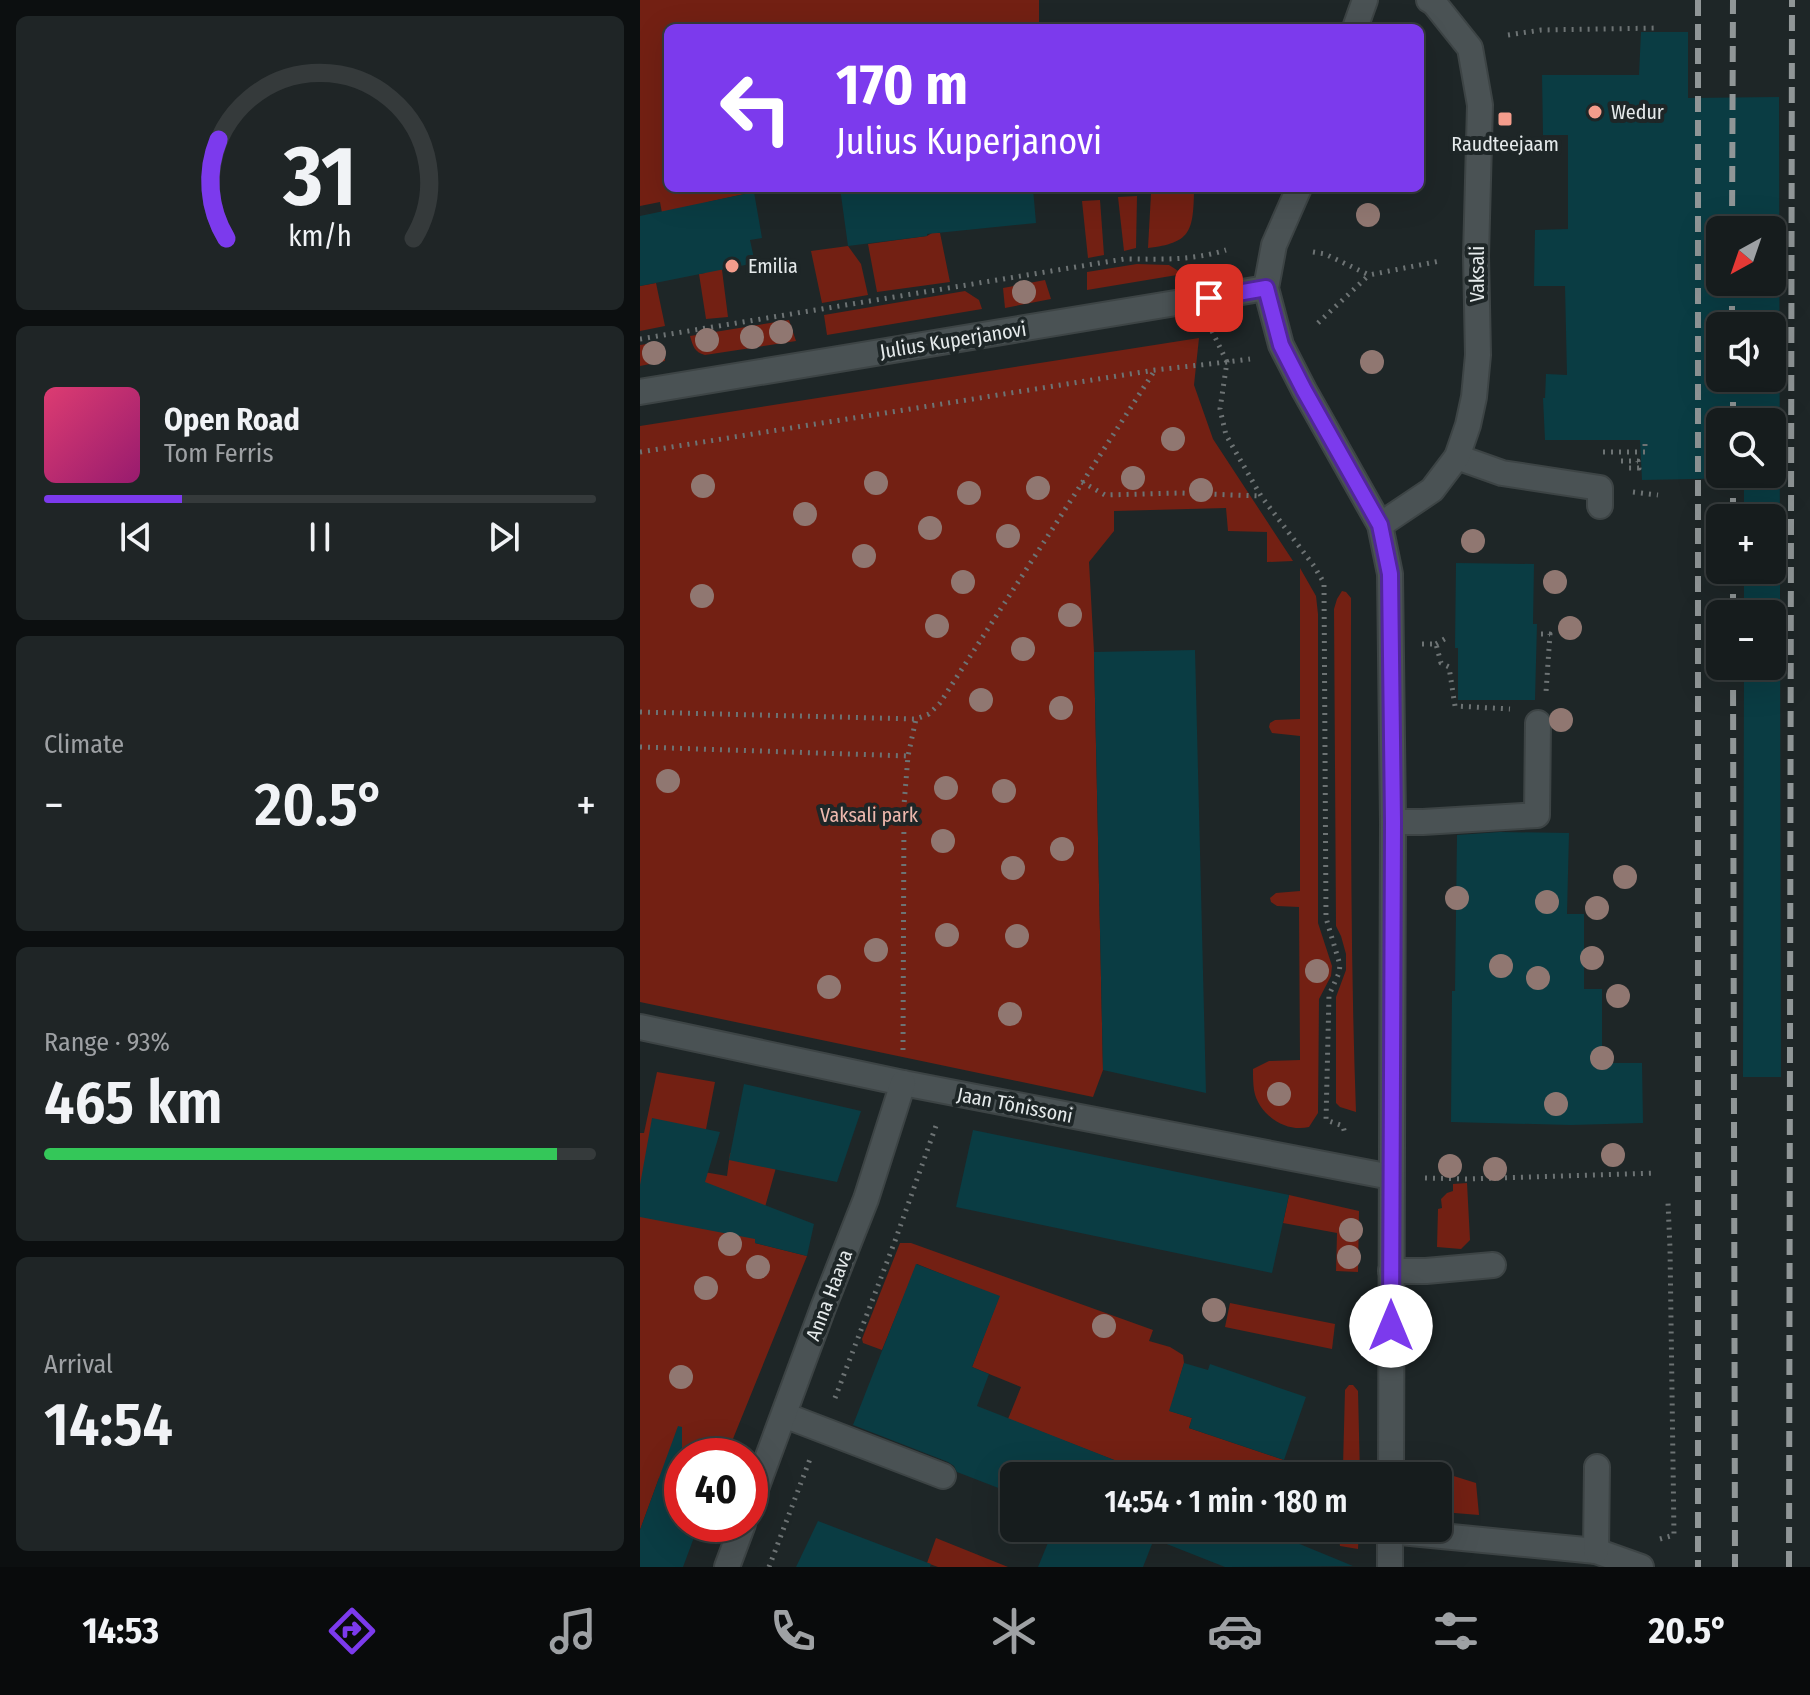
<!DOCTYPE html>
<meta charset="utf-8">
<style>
:root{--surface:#161c1d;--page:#1f2526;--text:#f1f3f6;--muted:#9ea1a4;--line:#353a3b;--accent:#7c3aed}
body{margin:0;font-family:"Fira Sans Condensed",sans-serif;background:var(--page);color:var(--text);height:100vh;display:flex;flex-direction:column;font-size:30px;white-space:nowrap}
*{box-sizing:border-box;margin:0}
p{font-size:26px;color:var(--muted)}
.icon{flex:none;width:44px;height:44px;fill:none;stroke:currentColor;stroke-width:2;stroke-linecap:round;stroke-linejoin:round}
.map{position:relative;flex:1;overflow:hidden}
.panel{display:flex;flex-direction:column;gap:16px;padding:16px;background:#0c0f10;width:640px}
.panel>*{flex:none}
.banner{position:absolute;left:24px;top:24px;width:760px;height:168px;border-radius:12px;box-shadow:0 8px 32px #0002,0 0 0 2px var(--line);background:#7c3aed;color:#fff;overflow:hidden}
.needle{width:52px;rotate:220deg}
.controls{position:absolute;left:1066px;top:216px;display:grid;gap:16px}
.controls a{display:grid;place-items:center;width:80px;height:80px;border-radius:12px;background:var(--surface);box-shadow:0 8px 32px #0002,0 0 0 2px var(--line);font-size:40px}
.speed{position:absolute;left:24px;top:1438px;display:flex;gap:16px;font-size:40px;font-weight:700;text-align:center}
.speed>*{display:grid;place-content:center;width:104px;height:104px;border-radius:50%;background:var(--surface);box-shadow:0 8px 32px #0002,0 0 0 2px var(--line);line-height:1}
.speed .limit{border:12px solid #d22;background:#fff;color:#111}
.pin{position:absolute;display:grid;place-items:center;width:68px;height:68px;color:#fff;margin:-34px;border-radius:16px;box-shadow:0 4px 12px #0006}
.me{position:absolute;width:88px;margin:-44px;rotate:0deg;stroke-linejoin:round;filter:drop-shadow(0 0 6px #0008)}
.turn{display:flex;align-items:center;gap:28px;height:168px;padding:0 40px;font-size:36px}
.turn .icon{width:104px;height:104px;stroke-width:2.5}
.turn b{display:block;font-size:56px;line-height:68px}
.big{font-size:60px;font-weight:600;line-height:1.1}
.panel .tile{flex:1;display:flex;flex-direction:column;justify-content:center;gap:12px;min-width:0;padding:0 28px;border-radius:12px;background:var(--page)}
.panel .dial{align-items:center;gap:0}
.dial svg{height:208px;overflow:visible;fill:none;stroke:var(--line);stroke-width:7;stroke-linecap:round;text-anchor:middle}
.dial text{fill:var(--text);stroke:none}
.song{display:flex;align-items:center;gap:24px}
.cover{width:96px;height:96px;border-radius:12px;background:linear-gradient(135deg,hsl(340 70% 55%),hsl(320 70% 35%))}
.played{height:8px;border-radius:4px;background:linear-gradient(90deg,var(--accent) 25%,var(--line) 25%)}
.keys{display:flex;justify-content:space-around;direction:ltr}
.heat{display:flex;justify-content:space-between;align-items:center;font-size:44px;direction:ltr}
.charge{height:12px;border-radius:6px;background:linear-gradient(90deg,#34c759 93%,var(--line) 0)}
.trip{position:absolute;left:360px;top:1462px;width:452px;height:80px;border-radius:12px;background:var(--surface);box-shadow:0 8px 32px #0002,0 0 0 2px var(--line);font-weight:600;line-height:80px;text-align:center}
.dock{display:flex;height:128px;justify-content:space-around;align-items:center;background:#090b0c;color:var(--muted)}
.dock .icon{width:56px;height:56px}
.dock .current{color:var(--accent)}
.dock b{font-size:36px;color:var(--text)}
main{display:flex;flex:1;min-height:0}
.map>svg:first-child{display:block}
.green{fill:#732013}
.building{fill:#0a3c43;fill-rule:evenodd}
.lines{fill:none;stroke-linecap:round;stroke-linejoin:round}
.minor-casing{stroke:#3d4445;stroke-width:28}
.path{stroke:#6d7374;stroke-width:5;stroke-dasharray:2 6;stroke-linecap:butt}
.minor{stroke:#4a5254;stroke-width:24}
.rail{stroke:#909697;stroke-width:6;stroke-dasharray:16 8;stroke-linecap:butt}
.tree{fill:#907771}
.route-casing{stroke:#51269a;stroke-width:20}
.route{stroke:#7c3aed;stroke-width:14}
.poi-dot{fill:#f49d8c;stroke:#1e2627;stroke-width:3}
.labels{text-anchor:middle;stroke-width:8;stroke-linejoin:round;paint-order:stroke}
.poi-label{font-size:20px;fill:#e5eaeb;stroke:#1e2627;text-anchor:start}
.street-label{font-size:20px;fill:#e5eaeb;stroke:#1e2627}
.park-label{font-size:20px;fill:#eeb9ae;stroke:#1e2627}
</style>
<main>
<section class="panel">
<div class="tile dial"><svg viewBox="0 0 100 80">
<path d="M14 69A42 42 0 1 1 86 69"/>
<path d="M14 69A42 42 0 0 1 11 31" stroke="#7c3aed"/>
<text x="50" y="56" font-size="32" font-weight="700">31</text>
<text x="50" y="72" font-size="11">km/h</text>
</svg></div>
<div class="tile">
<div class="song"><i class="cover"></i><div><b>Open Road</b><p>Tom Ferris</p></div></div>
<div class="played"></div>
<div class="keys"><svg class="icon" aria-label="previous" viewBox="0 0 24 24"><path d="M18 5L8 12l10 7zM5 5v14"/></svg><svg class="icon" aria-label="pause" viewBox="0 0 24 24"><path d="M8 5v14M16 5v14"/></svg><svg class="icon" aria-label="next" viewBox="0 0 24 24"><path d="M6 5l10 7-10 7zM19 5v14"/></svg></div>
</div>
<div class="tile"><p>Climate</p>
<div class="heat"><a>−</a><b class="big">20.5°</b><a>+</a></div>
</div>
<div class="tile"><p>Range · 93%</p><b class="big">465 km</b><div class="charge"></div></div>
<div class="tile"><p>Arrival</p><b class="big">14:54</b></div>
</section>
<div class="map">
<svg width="1170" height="1567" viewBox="0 0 1170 1567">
<rect width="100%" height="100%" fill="#1e2627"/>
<g class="green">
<path d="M0,0H399V28H28V188H114V192L68,202L82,270L88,317L66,319L59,274L65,273L22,213L20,202L0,206Z"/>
<path d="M554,192C553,232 550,243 508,248L511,194Z"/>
<path d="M497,196L496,248L484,251L478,197Z"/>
<path d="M460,200L464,255L448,258L442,201Z"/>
<path d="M292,233H300L310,282L237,292L228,244L287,236Z"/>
<path d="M208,246L221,264L228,295L182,303L171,251Z"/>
<path d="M497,264L529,265L543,274L447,290V272Z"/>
<path d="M405,280L411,299L365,308L363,288Z"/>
<path d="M16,283L25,326L0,331V286Z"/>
<path d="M325,291L339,300L342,309L187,335L184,315Z"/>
<path d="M149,320L156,341L65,355C54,352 53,346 50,336Z"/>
<path d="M559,338L554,385L573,439L653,561L627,562V532L588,531L586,508L474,511V531L449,562L454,652L463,1070L453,1097L0,1002V426Z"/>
<path d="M14,343L21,344L25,351V361L0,366V345Z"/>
<path d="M660,568L676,596L678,614V923L692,966L691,976L679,999L678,1113L669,1127C645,1133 618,1114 614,1090C613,1083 613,1076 613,1069L629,1061L660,1060L659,907L637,906L631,902L630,898L636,893L660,891V736L632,733L629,727L630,723L635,720L660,719Z"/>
<path d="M702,591L706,592L711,598V617C711,782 710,947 716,1112L700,1107L696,1103V997L706,970V954L701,936L696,926L694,609L697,599Z"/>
<path d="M17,1072L75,1082L58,1171L87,1176L90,1153L137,1164L115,1243L167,1256L86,1456H42V1485L19,1478L0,1530V1133H4Z"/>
<path d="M827,1183L830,1240L821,1249L797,1247L798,1209L802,1208L801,1199L807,1193L813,1191V1184Z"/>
<path d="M649,1195L719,1211L718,1272L696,1271L697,1233L643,1223Z"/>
<path d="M260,1243H271L513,1330L509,1341L530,1347L543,1355L544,1363L530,1411L552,1418L549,1428L644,1460L703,1466L705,1390L709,1385H713L718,1391L720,1476H515L368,1419L381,1387L332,1367L359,1297L277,1264L242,1350L223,1343L222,1339Z"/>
<path d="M590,1303L695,1324L692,1349L585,1327Z"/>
<path d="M804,1473L836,1483L839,1515L802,1512Z"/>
<path d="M672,1528H719L718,1549L700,1546L699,1538Z"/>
<path d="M296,1538L368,1567H298L287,1563Z"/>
</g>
<g class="building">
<path d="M1001,32H1048V98L1139,97L1141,1077H1103L1104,666H1132V614H1104V570H1132V518H1104V478L1002,480L1000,440H905L903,398H905L906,374L927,375L925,286H894L895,230L928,229V135H903L902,75H999ZM1080,230H1132V282H1080ZM1080,326H1132V378H1080ZM1080,422H1132V474H1080Z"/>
<path d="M200,188H393L396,223L287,234V236L208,246Z"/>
<path d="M114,192L122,238L110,240L115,263L0,286V216Z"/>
<path d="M816,563L894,564L893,624H897L895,700H818V648H815Z"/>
<path d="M555,650L566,1093L463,1070L454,652Z"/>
<path d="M860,832L929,833L927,914H944V989H962V1063H1002L1003,1123L931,1125L811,1122L812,991H815L817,835Z"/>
<path d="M104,1084L221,1111L197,1182L89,1160Z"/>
<path d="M12,1118L80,1132L65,1182L174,1224L167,1256L115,1243V1239L0,1217V1185Z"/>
<path d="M333,1130L649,1195L632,1273L316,1207Z"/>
<path d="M276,1264L360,1296L332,1367L349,1374L337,1406L515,1476H374V1494L317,1472L314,1466L308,1462L213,1425Z"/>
<path d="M544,1363L568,1370L570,1364L666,1397L644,1460L549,1428L552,1418L529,1411Z"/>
<path d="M38,1426L42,1427V1524H59L43,1567H0V1530Z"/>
<path d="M178,1521L291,1564L290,1567H156Z"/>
<path d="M414,1528H647L654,1531L650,1540L713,1566L585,1567L514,1539L503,1567H398Z"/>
</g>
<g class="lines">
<g class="minor-casing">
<g id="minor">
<path d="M715,28L725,0"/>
<path d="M659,188L634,245L626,288L641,345L664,390L740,525L750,574L753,822L751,1476"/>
<path d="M0,392L626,288"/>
<path d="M817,457L862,473L960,488V506"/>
<path d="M740,525L792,490L817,457L828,425L834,397L838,355L836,256L840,105L830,48L794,3L789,0"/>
<path d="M753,822H783L897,815L898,723"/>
<path d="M0,1027L263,1083L751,1177"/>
<path d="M751,1271H786L853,1265"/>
<path d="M144,1415L303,1476"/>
<path d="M110,1505L183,1308L226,1199L263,1083"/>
<path d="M750,1528V1567"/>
<path d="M750,1531L956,1551L1001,1567"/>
<path d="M956,1551L957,1467"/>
<path d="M87,1567L103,1524"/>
</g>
</g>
<g class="path">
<path d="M868,35L901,30L1019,28"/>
<path d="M673,252L685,254L729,275L800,261"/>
<path d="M678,323L729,275"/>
<path d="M572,331L587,362L610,359"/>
<path d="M0,339L484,259C521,259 550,261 586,250"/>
<path d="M0,452L515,370L587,362L580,409L586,435L621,496L674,566L684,583L686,918L700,965L699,973L689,995L686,1120L703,1126L705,1134"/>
<path d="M963,452H1005V440"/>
<path d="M981,461H998L999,468H985"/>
<path d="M442,482L465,495L540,493L620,496"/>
<path d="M993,492L1018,495"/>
<path d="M901,634H910L906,692"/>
<path d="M782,644H796L801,663L809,667L815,706L870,709"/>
<path d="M796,644L808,637"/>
<path d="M0,712L276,719"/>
<path d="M0,747L268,756"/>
<path d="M263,1050L264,805L268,756L276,719L289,714L300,703L515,370"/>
<path d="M785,1178L828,1179L1016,1173"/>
<path d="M195,1398L255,1241L297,1123"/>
<path d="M1020,1539L1034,1535L1030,1248L1028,1203"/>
<path d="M129,1567L170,1459"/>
</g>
<use href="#minor" class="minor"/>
<g class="rail">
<path d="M1058,0V1567"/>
<path d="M1092,230L1093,0"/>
<path d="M1092,282V326"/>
<path d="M1093,378V422"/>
<path d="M1093,474V518"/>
<path d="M1093,570V614"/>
<path d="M1093,666L1095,1567"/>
<path d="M1149,1567L1152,0"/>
</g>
</g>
<g class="tree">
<circle cx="728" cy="215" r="12"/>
<circle cx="384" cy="292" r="12"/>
<circle cx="141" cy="332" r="12"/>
<circle cx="112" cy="337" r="12"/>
<circle cx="67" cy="340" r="12"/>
<circle cx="14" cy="353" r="12"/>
<circle cx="732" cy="362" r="12"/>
<circle cx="533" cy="439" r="12"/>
<circle cx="493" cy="478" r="12"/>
<circle cx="236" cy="483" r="12"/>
<circle cx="63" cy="486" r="12"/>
<circle cx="398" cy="488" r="12"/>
<circle cx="561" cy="490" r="12"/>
<circle cx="329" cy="493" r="12"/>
<circle cx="165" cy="514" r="12"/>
<circle cx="290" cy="528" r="12"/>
<circle cx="368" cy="536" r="12"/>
<circle cx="833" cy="541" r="12"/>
<circle cx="224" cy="556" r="12"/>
<circle cx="323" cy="582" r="12"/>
<circle cx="915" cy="582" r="12"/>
<circle cx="62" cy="596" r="12"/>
<circle cx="430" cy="615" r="12"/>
<circle cx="297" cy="626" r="12"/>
<circle cx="930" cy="628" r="12"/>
<circle cx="383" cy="649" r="12"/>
<circle cx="341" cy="700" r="12"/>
<circle cx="421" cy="708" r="12"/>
<circle cx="921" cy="720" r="12"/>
<circle cx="28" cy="781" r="12"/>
<circle cx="306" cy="788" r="12"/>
<circle cx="364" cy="791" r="12"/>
<circle cx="303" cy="841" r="12"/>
<circle cx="422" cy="849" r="12"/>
<circle cx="373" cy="868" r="12"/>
<circle cx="985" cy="877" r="12"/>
<circle cx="817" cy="898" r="12"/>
<circle cx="907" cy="902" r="12"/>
<circle cx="957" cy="908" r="12"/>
<circle cx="307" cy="935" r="12"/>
<circle cx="377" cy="936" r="12"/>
<circle cx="236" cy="950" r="12"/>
<circle cx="952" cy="958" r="12"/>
<circle cx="861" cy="966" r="12"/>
<circle cx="677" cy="971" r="12"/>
<circle cx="898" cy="978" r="12"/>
<circle cx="189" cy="987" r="12"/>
<circle cx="978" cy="996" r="12"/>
<circle cx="370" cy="1014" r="12"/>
<circle cx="962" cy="1058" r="12"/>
<circle cx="639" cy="1094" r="12"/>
<circle cx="916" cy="1104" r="12"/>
<circle cx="973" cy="1155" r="12"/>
<circle cx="810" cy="1166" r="12"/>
<circle cx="855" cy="1169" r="12"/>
<circle cx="711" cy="1230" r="12"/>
<circle cx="90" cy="1244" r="12"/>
<circle cx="709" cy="1257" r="12"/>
<circle cx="118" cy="1267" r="12"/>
<circle cx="66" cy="1288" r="12"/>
<circle cx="574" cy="1310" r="12"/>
<circle cx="464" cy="1326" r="12"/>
<circle cx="41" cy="1377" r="12"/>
</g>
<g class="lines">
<g class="route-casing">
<path id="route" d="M569,298L626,288L641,345L664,390L740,525L750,574L753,822L751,1326"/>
</g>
<use href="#route" class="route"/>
</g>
<g class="poi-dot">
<circle cx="955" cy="112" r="8"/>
<rect x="857" y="111" width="16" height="16" rx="4"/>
<circle cx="92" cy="266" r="8"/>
</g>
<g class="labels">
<g class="poi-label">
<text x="971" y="119">Wedur</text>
<text x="865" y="151" text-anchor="middle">Raudteejaam</text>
<text x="108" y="273">Emilia</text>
</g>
<g class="street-label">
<text transform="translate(837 274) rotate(-90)" y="7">Vaksali</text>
<text transform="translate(313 340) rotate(-9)" y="7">Julius Kuperjanovi</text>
<text transform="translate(375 1105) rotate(11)" y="7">Jaan Tõnissoni</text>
<text transform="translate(189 1295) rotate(-69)" y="7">Anna Haava</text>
</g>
<g class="park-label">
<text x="229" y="822">Vaksali park</text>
</g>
</g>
</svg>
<div class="controls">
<a><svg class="needle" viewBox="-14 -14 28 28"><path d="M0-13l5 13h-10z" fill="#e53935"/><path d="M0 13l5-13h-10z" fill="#9ea1a4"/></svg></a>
<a><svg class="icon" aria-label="sound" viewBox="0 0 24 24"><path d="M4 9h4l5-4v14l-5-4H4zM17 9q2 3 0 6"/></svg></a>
<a><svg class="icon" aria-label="search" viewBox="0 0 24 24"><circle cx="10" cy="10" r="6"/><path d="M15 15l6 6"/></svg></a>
<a>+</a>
<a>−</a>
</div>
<div class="speed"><div class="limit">40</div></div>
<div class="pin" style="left:569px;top:298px;background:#d93025"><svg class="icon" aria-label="arrive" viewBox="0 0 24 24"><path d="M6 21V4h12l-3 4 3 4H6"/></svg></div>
<svg class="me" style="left:751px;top:1326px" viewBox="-20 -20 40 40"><circle r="19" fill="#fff"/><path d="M0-13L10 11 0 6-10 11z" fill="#7c3aed"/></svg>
<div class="trip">14:54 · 1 min · 180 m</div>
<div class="banner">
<div class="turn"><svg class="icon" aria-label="left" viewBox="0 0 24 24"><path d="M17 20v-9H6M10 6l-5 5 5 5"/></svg><div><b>170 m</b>Julius Kuperjanovi</div></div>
</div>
</div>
</main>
<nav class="dock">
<b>14:53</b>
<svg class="icon current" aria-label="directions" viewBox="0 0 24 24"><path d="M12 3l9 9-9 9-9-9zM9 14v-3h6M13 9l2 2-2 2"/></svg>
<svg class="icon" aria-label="music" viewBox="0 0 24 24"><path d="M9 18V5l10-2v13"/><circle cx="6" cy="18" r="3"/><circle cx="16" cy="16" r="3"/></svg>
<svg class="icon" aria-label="phone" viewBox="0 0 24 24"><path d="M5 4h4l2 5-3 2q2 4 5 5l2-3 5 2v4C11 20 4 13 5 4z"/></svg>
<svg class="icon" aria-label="climate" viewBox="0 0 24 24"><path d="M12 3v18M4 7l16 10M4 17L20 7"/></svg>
<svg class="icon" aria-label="car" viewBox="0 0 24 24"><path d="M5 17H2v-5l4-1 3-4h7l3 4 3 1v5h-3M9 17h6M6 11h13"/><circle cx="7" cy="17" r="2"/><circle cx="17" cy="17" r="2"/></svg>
<svg class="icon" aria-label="filters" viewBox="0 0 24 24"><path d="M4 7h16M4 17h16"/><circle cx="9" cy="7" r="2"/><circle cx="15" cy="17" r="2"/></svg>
<b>20.5°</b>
</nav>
